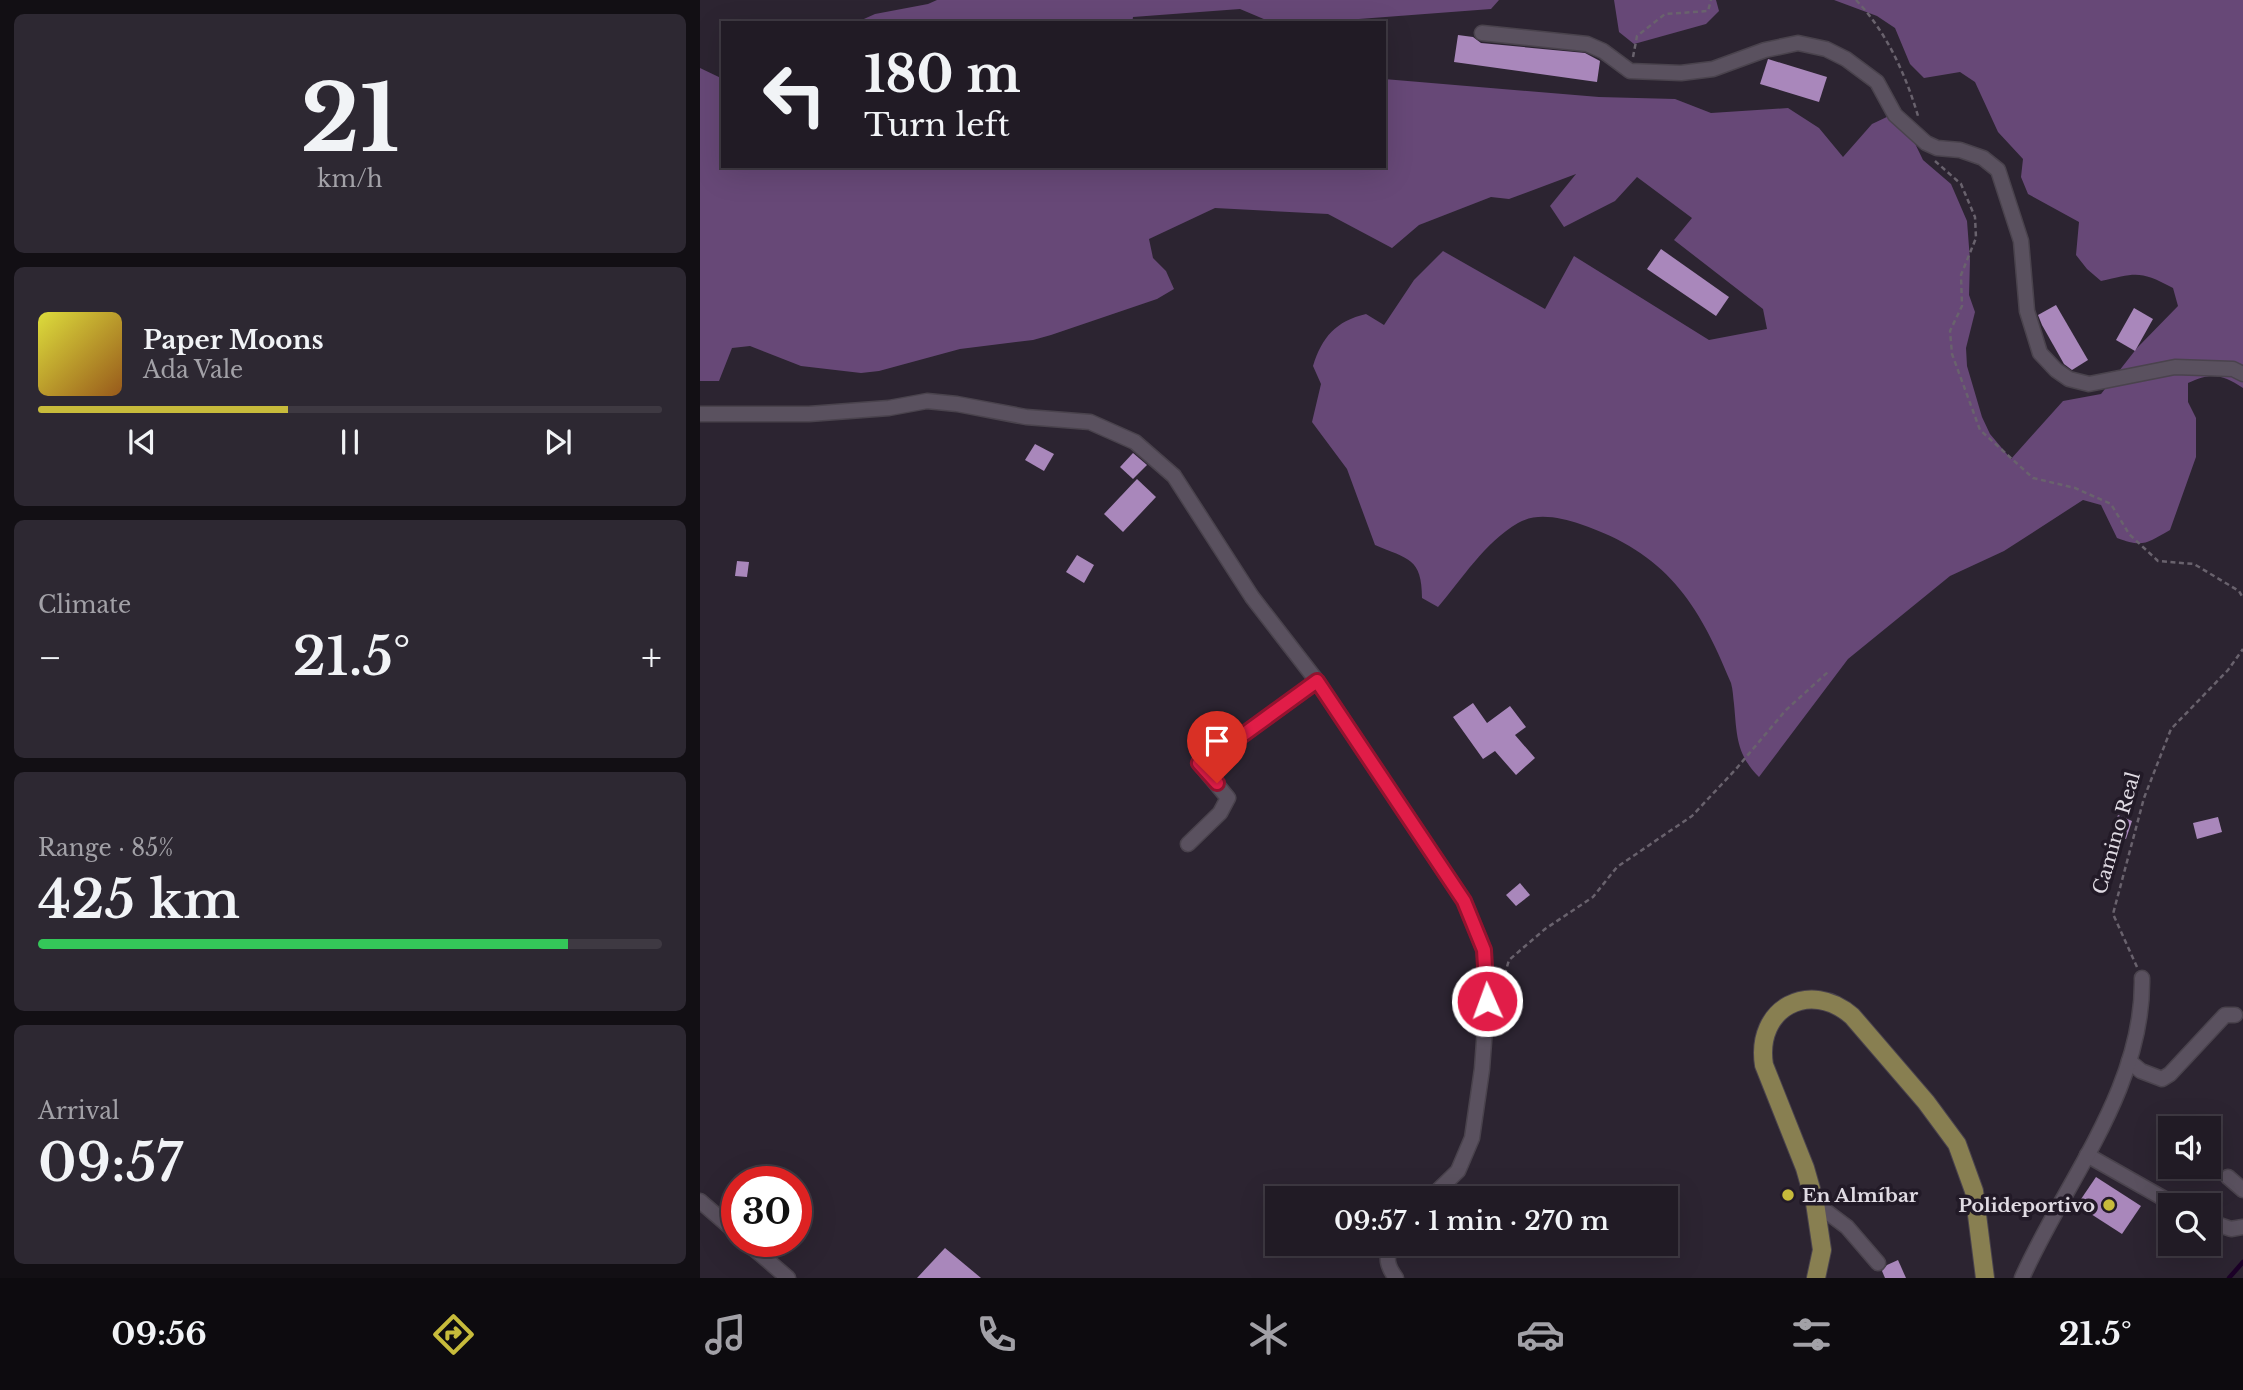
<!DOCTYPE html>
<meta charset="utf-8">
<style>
:root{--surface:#211b25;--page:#2d2832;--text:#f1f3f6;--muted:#a2a1a7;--line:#3e3942;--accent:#c7bb3b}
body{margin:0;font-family:"Libre Baskerville",serif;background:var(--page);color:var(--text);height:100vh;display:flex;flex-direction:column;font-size:26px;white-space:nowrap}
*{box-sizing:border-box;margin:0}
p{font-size:23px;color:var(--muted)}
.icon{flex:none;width:38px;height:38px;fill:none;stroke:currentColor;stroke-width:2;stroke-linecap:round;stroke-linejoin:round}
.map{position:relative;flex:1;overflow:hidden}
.side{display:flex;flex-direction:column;gap:14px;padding:14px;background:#120f14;width:700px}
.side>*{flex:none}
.hud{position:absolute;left:21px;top:21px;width:665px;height:147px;border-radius:0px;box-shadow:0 7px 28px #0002,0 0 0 2px var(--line);background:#211b25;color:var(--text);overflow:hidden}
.controls{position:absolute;left:1458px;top:1116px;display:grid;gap:14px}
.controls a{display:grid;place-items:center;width:63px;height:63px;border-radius:0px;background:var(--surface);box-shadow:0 7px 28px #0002,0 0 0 2px var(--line);font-size:35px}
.speed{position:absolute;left:21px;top:1166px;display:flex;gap:14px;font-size:35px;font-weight:700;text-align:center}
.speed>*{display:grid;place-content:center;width:91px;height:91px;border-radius:50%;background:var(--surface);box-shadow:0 7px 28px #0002,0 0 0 2px var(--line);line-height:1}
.speed .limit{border:10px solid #d22;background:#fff;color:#111}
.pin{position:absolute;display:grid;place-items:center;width:60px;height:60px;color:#fff;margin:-72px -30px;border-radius:50% 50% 50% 0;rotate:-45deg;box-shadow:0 0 7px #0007}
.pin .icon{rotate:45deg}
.me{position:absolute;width:77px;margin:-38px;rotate:358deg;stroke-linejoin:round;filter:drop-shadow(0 0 5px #0008)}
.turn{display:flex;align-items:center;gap:24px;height:147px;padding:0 28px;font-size:32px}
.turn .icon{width:91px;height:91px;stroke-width:2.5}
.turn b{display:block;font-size:49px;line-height:60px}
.big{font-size:52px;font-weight:600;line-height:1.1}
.side .widget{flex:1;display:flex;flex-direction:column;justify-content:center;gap:10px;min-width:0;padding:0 24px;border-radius:10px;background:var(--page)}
.side .dial{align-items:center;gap:0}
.dial b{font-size:91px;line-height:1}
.song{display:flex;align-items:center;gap:21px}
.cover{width:84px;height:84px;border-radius:10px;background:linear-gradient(135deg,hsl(60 70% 55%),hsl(30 70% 35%))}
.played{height:7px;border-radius:4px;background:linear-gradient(90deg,var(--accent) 40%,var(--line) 40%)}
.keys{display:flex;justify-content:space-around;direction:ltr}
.heat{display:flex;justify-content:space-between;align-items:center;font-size:38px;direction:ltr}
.charge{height:10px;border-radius:5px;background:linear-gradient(90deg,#34c759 85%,var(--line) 0)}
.trip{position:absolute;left:565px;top:1186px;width:413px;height:70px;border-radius:0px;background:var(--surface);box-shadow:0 7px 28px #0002,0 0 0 2px var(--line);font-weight:600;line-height:70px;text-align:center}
.menu{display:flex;height:112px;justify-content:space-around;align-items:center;background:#0d0b0f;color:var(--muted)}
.menu .icon{width:49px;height:49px}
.menu .selected{color:var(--accent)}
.menu b{font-size:32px;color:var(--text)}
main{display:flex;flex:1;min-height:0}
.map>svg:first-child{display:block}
.forest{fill:#674877}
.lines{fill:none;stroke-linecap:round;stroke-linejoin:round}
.stream{stroke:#1c0028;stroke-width:4.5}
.building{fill:#a987bb}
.minor-casing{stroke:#4a434d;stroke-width:17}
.major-casing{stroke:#4a434d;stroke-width:20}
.path{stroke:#69626d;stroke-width:2.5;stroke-dasharray:5 3.5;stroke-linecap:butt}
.minor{stroke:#5a515f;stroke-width:14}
.major{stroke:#887f51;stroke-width:18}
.route-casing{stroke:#92132f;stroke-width:18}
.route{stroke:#e11d48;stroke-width:12}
.poi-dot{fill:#c7bb3b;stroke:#221a27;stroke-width:2.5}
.labels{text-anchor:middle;stroke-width:7;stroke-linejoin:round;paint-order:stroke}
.street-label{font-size:19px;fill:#e0dbe3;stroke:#221a27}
.poi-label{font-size:19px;font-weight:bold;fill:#e0dbe3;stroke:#221a27;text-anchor:start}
</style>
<main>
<section class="side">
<div class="widget dial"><b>21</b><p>km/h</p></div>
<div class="widget">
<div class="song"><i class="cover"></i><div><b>Paper Moons</b><p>Ada Vale</p></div></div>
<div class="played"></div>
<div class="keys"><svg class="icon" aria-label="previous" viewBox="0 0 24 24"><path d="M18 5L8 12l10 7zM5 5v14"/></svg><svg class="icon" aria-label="pause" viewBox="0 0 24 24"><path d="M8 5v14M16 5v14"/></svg><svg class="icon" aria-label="next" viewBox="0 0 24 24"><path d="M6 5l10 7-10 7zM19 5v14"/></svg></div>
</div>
<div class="widget"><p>Climate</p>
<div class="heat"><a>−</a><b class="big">21.5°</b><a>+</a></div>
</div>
<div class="widget"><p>Range · 85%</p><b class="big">425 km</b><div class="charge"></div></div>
<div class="widget"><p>Arrival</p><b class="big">09:57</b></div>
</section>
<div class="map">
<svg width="1543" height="1278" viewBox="0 0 1543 1278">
<rect width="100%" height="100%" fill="#2c2431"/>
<g class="forest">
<path d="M237,0H799L791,9L606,23H573L540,9L433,17L432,23H155L175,14L228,4Z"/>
<path d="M914,0H1016L1019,11L1006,24L934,44L919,32Z"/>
<path d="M1134,0H1543V388C1522,374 1511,372 1488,383V402L1496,418V457L1470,530C1447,543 1443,548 1417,538L1401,505L1383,500L1304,551L1250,576L1148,659L1059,777C1036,754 1037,735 1034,704C1033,697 1033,690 1031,683C998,602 966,553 880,524C861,518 837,512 818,523C785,542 762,579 738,607L722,598C722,558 708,559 675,545L647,469L612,422L621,384L613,366C622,337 636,321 666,314L684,325L714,280L743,251L845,309L874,256L1009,340L1067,329L1063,309L974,240L992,218L937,177L915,201L864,227L850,206L876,174L809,199L791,197L719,225L692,248L628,214L515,208L449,239L453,258L466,271L474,289L457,299L351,335L333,340L260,349L179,371L161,373L101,366L50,346L32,348L19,381H0V68L23,79V166H684V79L899,97L975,99L1011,113L1088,108L1119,128L1143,157L1172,124L1191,115L1207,127L1223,160L1251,184L1267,221L1270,260L1269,295L1275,312L1266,348L1267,366L1282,417L1290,434L1311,459L1363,401L1401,394L1437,348L1478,306L1473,288C1440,270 1436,273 1401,281L1387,269L1376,255L1379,222L1328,194L1321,177L1323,159L1298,132L1275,82L1260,72L1224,78L1210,64L1195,28L1177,16Z"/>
</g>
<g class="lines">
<path class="stream" d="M1529,1278L1543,1262"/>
</g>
<g class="building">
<path d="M758,35L773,37L781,43L885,53L900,61L897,82L754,62Z"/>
<path d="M1068,59L1127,77L1119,102L1060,84Z"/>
<path d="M961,249L1029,297L1016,316L947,269Z"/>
<path d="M1356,305L1388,360L1372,370L1364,364L1342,325L1338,315Z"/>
<path d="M1434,308L1453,319L1435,351L1416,340Z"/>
<path d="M335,444L354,454L344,471L325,460Z"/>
<path d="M433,453L447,465L433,479L420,467Z"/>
<path d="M437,479L456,497L423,532L404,514Z"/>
<path d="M377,555L394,565L384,583L366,572Z"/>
<path d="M37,561L49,562L47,577L35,576Z"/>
<path d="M773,703L787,723L810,706L826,727L815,735L835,758L816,775L795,751L783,759L753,717Z"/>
<path d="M1418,815L1432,821L1426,839L1411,834Z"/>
<path d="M1518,817L1522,832L1497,839L1493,823Z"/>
<path d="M820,883L830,895L816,906L806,895Z"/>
<path d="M1396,1177L1441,1206L1422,1234L1377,1205Z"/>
<path d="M245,1248L281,1278H217Z"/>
<path d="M1198,1260L1206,1278H1185L1182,1271L1187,1265Z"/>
</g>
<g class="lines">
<g class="minor-casing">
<g id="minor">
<path d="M782,33L887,44L903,51L930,71L981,73L1013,69L1065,50L1098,43L1126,49L1146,59L1177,82L1195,115L1226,143L1237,148L1260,150L1283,158L1298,170L1321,241L1327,311L1340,353L1356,370L1369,379L1389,384L1475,367L1533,369L1543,374"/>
<path d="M0,414H109L189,408L227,401L257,404L326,417L390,422L435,442L474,476L552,597L617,681L764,901L784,950L787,1001L782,1069L772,1138L758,1171L729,1199"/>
<path d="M488,844L520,813L528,798L499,763C507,750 514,746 529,745L617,681"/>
<path d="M1429,1061L1441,1071L1462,1079L1470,1074L1525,1015H1535"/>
<path d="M1387,1155L1477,1206"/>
<path d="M1528,1177L1543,1190"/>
<path d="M0,1201L37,1233"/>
<path d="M1115,1203L1147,1227L1178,1263"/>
<path d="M1508,1221L1531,1229L1543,1227"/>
<path d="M45,1241L88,1278"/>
<path d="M692,1244C685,1258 687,1266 696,1278"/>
<path d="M1322,1278C1365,1181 1444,1089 1442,978"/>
</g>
</g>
<g class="major-casing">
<path id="major" d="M1116,1278L1122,1250L1115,1203L1105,1168L1064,1065C1055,1008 1110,979 1152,1016L1226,1102L1257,1144L1274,1191L1285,1278"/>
</g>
<g class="path">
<path d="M1156,0C1186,31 1206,75 1218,116"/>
<path d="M933,57L937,36L965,14L1008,11L1011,0"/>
<path d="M1235,161L1261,184L1275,217L1276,238L1261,275L1262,306L1250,331L1252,354L1280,430L1333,478L1375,488L1411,504L1429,534L1458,561L1494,564L1539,591L1543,598"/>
<path d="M1437,967L1413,914L1444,798L1471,729L1528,670L1543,649"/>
<path d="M800,991L809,960L845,929L893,897L917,867L992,816L1036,769L1086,710L1129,671"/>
</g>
<use href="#minor" class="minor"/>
<use href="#major" class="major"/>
</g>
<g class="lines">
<g class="route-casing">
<path id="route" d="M517,783L499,763C507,750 514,746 529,745L617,681L764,901L784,950L787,1001"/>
</g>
<use href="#route" class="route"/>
</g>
<g class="poi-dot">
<circle cx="1088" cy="1195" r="7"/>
<circle cx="1409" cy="1205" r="7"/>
</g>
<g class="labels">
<g class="street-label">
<text transform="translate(1416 833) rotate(-74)" y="7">Camino Real</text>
</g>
<g class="poi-label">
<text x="1102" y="1202">En Almíbar</text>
<text x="1395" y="1212" text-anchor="end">Polideportivo</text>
</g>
</g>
</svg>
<div class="controls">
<a><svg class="icon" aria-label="sound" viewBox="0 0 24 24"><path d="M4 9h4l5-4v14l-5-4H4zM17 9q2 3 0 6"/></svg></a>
<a><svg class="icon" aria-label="search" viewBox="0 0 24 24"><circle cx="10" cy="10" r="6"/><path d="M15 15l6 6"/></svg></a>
</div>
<div class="speed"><div class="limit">30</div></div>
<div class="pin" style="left:517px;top:783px;background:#d93025"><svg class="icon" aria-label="arrive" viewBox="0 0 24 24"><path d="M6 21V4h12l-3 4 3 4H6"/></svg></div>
<svg class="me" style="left:787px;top:1001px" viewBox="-20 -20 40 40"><circle r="17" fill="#e11d48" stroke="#fff" stroke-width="3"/><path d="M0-11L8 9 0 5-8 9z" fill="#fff"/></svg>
<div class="trip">09:57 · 1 min · 270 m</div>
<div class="hud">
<div class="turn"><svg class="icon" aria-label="left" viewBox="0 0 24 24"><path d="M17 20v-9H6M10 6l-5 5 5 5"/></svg><div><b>180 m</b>Turn left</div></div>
</div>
</div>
</main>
<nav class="menu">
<b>09:56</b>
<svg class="icon selected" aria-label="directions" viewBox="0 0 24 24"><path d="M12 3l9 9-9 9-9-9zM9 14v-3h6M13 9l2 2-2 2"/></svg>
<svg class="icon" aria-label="music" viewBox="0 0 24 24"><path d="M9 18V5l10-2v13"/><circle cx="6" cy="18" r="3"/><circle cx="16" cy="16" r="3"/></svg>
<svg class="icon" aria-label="phone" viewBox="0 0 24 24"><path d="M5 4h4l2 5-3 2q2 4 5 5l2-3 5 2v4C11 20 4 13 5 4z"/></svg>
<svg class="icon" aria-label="climate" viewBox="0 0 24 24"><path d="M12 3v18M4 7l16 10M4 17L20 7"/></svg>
<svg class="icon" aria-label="car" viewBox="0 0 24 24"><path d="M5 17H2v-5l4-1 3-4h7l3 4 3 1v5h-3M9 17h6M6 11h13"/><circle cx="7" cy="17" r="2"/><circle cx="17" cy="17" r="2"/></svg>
<svg class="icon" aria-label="filters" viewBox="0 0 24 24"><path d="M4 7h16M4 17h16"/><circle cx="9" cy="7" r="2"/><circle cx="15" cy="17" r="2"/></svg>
<b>21.5°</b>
</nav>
